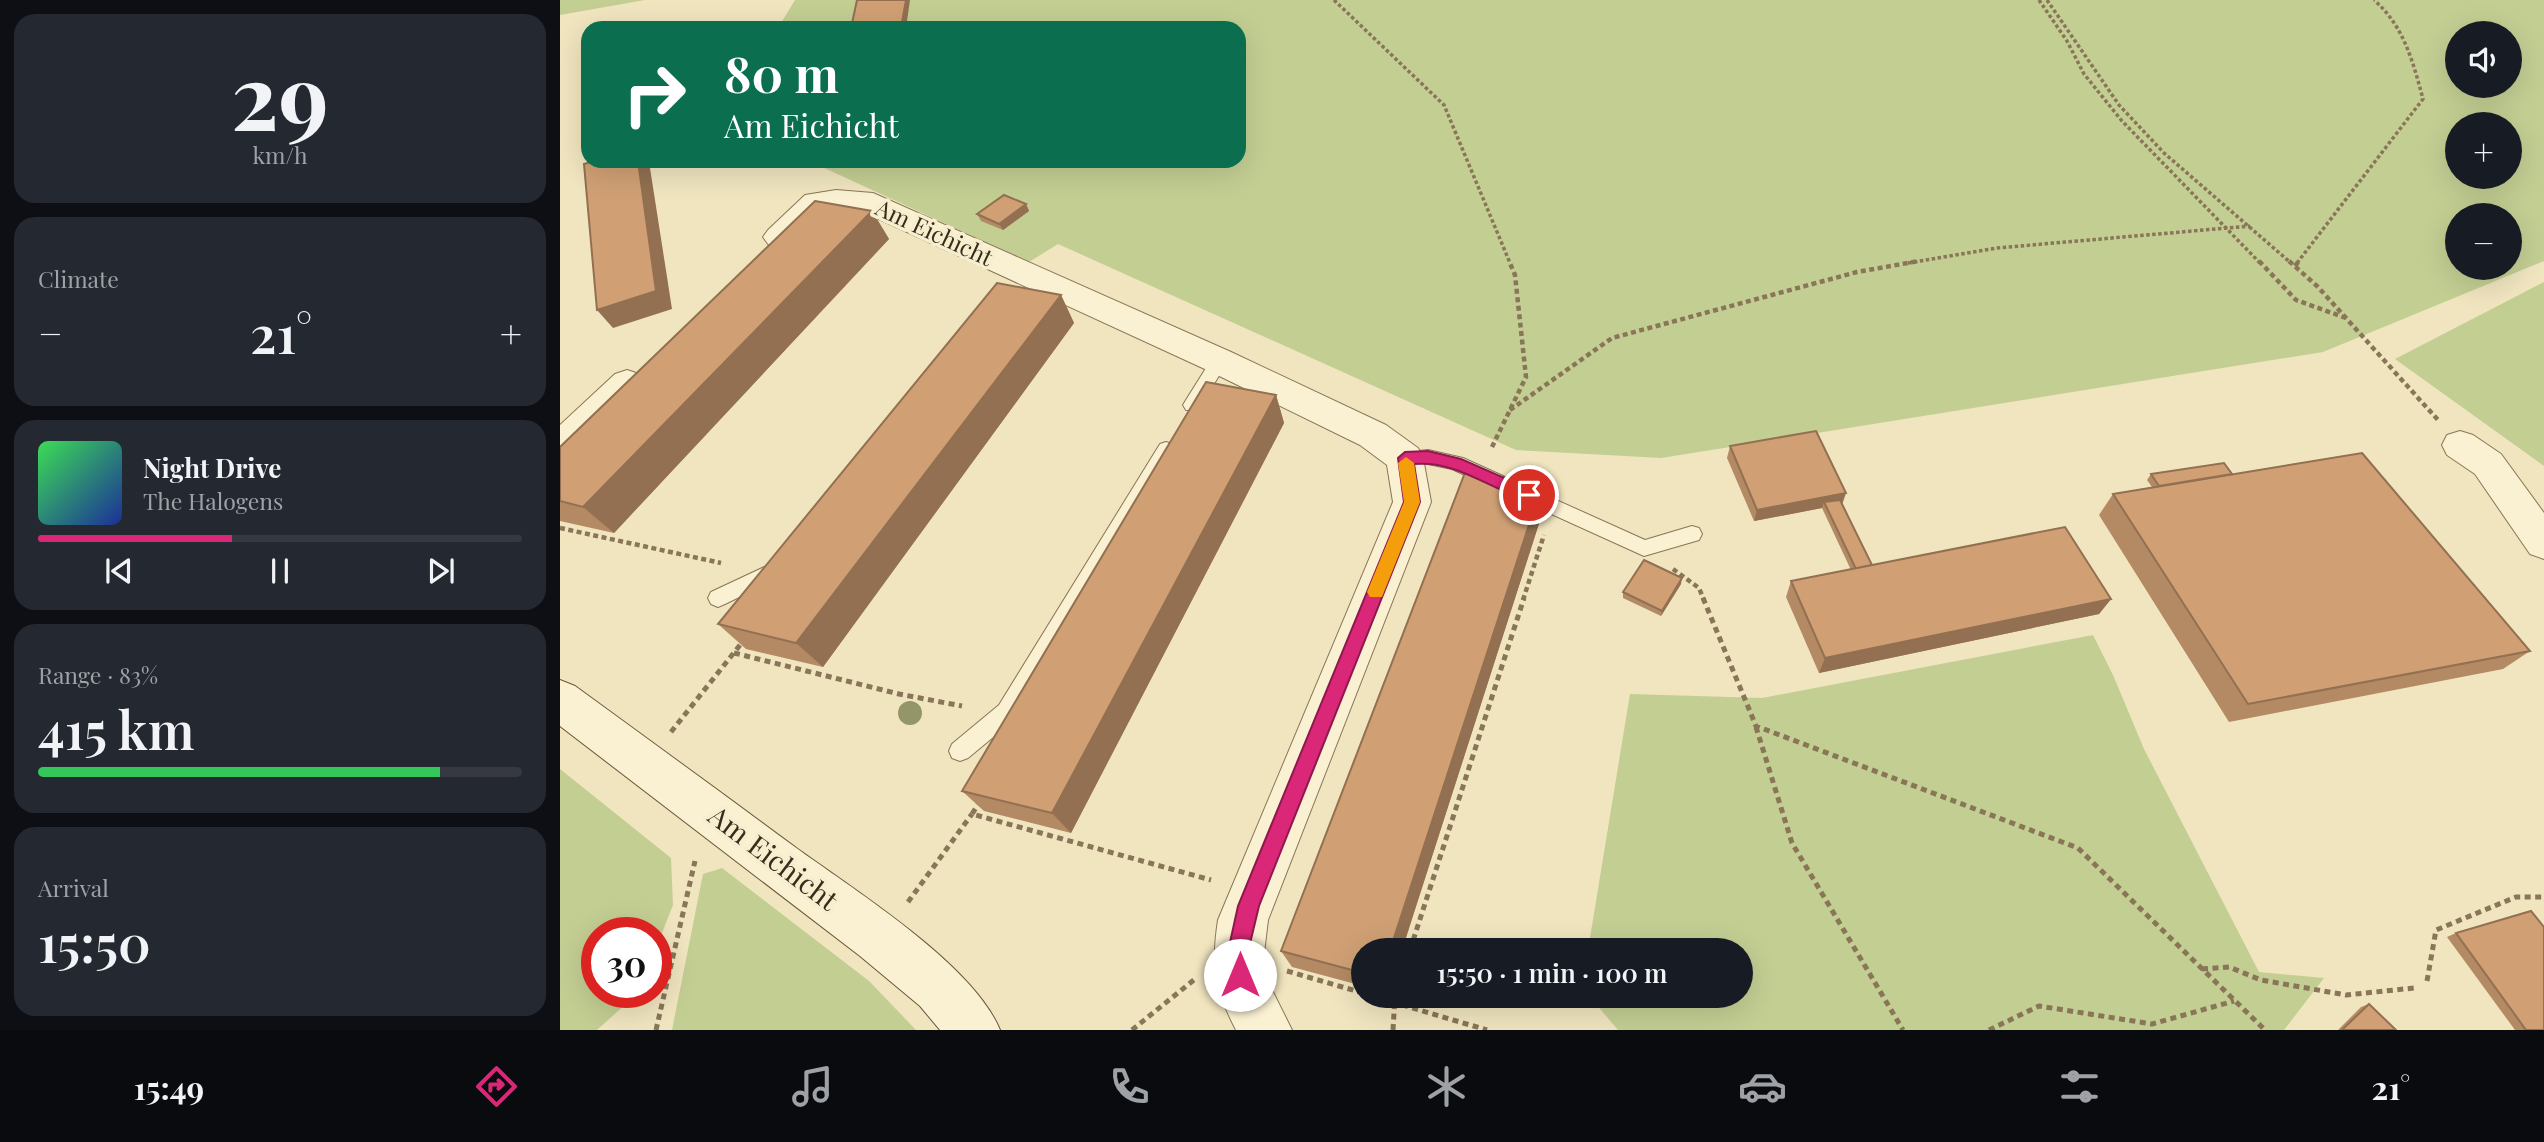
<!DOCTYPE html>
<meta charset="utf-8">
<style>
:root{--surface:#171b24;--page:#242831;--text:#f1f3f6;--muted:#9ea1a6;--line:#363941;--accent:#db2777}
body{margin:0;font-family:"Playfair Display",serif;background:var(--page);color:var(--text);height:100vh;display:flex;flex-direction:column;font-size:26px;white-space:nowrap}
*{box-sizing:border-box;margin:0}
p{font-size:23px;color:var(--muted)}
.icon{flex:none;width:38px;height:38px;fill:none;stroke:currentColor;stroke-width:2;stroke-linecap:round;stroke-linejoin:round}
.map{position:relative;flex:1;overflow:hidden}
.sheet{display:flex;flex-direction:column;gap:14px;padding:14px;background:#0d0f14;width:560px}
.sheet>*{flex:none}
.guide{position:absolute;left:21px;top:21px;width:665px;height:147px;border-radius:21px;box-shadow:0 7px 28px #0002;background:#0b6e4f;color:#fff;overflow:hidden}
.controls{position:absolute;left:1885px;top:21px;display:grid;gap:14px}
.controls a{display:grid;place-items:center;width:77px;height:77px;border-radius:50%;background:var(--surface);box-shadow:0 7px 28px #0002;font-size:35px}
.speed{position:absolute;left:21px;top:917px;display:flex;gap:14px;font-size:35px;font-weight:700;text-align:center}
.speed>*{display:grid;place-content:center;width:91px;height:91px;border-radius:50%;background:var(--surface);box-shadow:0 7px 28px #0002;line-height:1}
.speed .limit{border:10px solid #d22;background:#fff;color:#111}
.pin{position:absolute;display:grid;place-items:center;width:60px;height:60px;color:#fff;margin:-30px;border:4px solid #fff;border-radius:50%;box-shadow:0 2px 7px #0007}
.me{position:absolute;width:77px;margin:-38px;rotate:0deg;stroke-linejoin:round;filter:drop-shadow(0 0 5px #0008)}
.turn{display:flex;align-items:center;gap:24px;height:147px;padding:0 28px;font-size:32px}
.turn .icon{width:91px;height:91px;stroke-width:2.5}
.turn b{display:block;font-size:49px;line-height:60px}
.big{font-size:52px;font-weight:600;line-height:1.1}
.sheet .tile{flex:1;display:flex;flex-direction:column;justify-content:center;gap:10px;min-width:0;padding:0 24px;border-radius:21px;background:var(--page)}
.sheet .dial{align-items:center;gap:0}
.dial b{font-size:91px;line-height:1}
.song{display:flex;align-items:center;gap:21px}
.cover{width:84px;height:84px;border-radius:10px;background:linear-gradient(135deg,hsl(130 70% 55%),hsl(230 70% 35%))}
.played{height:7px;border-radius:4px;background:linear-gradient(90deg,var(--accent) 40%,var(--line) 40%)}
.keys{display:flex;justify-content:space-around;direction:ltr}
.heat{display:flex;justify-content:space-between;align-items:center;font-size:38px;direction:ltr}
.charge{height:10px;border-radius:5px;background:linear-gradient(90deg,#34c759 83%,var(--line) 0)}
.trip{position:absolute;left:791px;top:938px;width:402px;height:70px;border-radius:35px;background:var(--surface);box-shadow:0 7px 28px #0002;font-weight:600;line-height:70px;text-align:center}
.menu{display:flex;height:112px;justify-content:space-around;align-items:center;background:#090b0e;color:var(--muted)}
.menu .icon{width:49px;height:49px}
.menu .current{color:var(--accent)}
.menu b{font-size:32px;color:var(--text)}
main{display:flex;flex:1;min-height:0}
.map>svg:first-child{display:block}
.green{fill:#c3ce93;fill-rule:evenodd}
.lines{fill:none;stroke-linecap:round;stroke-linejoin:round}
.lane-casing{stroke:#897557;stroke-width:2}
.street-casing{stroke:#897557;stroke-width:2}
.secondary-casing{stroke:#6b563a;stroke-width:2}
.path-far2{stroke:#897557;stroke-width:3.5;stroke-dasharray:3.5 2.5;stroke-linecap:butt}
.path-far1{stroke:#897557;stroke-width:4.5;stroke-dasharray:5 3.5;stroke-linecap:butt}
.path{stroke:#897557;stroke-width:5;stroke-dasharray:6 4.5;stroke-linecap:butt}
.lane{fill:#faf1d3;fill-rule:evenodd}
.street{fill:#faf1d3;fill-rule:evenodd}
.secondary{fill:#faf1d3;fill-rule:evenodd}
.tree{fill:#929669}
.wall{fill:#b38a64}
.shaded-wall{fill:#927051}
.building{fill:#d0a074;stroke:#927051;stroke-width:2}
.route{fill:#db2777;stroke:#8e194d;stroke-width:2}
.slow{fill:#f59e0b}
.labels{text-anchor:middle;stroke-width:7;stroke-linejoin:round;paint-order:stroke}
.street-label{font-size:23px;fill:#382c1c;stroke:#f7eecf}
.near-street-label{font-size:28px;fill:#382c1c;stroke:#f7eecf}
</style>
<main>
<section class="sheet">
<div class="tile dial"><b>29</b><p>km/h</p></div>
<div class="tile"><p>Climate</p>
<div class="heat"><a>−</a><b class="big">21°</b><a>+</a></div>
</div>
<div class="tile">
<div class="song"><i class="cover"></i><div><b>Night Drive</b><p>The Halogens</p></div></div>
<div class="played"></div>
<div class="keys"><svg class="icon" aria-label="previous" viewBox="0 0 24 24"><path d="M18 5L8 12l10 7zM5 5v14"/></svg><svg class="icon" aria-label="pause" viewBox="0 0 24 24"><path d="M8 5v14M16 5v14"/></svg><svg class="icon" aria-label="next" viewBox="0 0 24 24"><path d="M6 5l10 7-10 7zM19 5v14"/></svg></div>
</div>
<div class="tile"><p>Range · 83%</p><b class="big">415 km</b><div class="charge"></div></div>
<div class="tile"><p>Arrival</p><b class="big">15:50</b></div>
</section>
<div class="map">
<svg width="1984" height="1030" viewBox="0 0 1984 1030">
<rect width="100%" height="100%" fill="#f0e5bf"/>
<g class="green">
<path d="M0,0H85L0,15Z"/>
<path d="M235,0H1984V261L1763,352L1101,458L956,450L498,244L469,262L249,161H679V28H218ZM1897,33H1950V86H1897ZM1897,124H1950V177H1897ZM1897,215H1950V268H1897Z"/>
<path d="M1984,282V466L1835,359Z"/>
<path d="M1533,635L1553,675L1584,749L1699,972L1764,978L1724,1030H1058L1029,996H1181V950H1028L1070,694L1202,698Z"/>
<path d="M0,769L111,858L113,905L96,948V933H37V992H79L37,1030H0Z"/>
<path d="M162,868L309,981L356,1030H112L143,874Z"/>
</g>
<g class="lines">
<g class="lane-casing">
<g id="lane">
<path d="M659,355L668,361L638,410H626L623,405L626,400L653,357Z"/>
<path d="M606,442L612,444L615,449L612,454L455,719L408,758L400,761L392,758L389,751L392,744L439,705L600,444Z"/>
<path d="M868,450L903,458L1085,540L1132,526L1139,528L1142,534L1139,540L1084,556L892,469L868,464L838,463L836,458L838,453Z"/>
<path d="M213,563L220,565L223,571L220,577L165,604L158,607L151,604L148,598L151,592Z"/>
</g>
</g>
<g class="street-casing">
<g id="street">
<path d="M276,190L313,193L671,352L826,425L858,448L863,458L871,502L708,920L704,953L706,978L732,1030H676C655,990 651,965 658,920L833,502L827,465L800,445L647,370L297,209L265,210C248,226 233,251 208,244L203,237L208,230L245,195Z"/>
<path d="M67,370L79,374L84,383L79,392L13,457L0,461V425L55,374Z"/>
<path d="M1900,431L1913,435L1941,454L1984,513V559L1970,554L1915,474L1887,455L1882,445L1887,435Z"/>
</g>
</g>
<g class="secondary-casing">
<path id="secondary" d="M0,680L15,686C89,740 162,793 235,847C294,890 413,964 440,1030H380L360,1006L300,956L0,726Z"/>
</g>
<g class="path-far2">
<path d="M774,0L884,105L950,263"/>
<path d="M1479,0L1507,41L1524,74L1562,121L1700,263"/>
<path d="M1487,0L1559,105L1604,153L1731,263"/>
<path d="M1348,263L1437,248L1690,226"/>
<path d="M1737,263L1863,99C1853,62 1844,26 1814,0"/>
</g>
<g class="path-far1">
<path d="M1699,261L1736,300L1786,318"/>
<path d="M1729,261L1758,287L1878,420"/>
<path d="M1735,266L1739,261"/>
<path d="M950,410L1052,338L1297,272L1359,261"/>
<path d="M932,447L966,377L955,275L949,261"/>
<path d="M0,528L161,563"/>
<path d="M1113,569L1139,588L1144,600"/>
<path d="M963,600L984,535"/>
</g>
<g class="path">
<path d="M1143,598L1196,726L1518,848L1705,1030"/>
<path d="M174,653L339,694L402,706"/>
<path d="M1196,727L1232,843L1343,1030"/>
<path d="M111,732L184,640"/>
<path d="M421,800L412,814L651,880"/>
<path d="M348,902L412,814"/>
<path d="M850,950L964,598"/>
<path d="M1642,969L1669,967L1701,980L1786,995L1854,988"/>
<path d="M727,971L803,993"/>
<path d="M1867,981L1876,930L1956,897H1984"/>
<path d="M812,996L927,1030"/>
<path d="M96,1030L135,861"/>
<path d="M572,1030L635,979"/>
<path d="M833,1030L835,996"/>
<path d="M1429,1030L1479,1006L1592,1024L1674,1001"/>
</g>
<use href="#lane" class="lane"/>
<use href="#street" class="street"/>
<use href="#secondary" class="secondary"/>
</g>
<circle class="tree" cx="350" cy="713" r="12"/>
<g class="wall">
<path d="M466,204L469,211L443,230L421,221L417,214Z"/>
<path d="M312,211L329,239L54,533L0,521V447Z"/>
<path d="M501,295L514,323L263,667L186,649L158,624Z"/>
<path d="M716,395L724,423L511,833L424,811L402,791Z"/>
<path d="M1170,446L1282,504L1312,565L1551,599L1539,614L1259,673L1226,597L1231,581L1291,570L1262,508L1194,521L1167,458Z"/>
<path d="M1591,474H1672L1970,651L1943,669L1669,722L1539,515L1553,494L1592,487L1587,480Z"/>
<path d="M982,485L983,511L842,950H803V986L732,967L721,951Z"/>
<path d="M1121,584L1101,616L1063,598V592Z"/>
<path d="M1896,933L1984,1030H1955L1887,937Z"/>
<path d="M1809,1004L1836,1030H1778L1801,1007Z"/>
</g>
<g class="shaded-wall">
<path d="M346,0H350L346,28H341Z"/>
<path d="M78,161H85L90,168L112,309L53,328L37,310Z"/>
<path d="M466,204L469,211L443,230L439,224Z"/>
<path d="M312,211L329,239L54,533L23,507Z"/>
<path d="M501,295L514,323L263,667L236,643Z"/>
<path d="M716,395L724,423L511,833L492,813Z"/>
<path d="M982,485L983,511L842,950H830Z"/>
<path d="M1286,493L1282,505L1264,502L1262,508L1194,521L1197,510Z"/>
<path d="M1122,578L1121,584L1101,616L1102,611Z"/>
<path d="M1551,599L1539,614L1259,673L1265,658Z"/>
</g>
<g class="building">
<path d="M297,0H346L341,28H291Z"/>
<path d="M34,161H78L96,291L37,310L24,164Z"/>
<path d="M444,195L466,204L439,224L417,214Z"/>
<path d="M255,201L312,211L23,507L0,501V447Z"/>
<path d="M437,283L501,295L236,643L158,624Z"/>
<path d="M646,382L716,395L492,813L402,791Z"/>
<path d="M1256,431L1286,493L1197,510L1170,446Z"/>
<path d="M1802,453L1970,651L1688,704L1553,494Z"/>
<path d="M1664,463L1672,474L1599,486L1591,474Z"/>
<path d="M906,470L982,485L830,950H803V973L721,951Z"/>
<path d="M1280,500L1312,565L1296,569L1264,502Z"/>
<path d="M1505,527L1551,599L1265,658L1231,581Z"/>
<path d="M1084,560L1122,578L1102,611L1063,592Z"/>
<path d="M1971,911L1984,927V1030H1966L1896,933Z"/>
<path d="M1809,1004L1836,1030H1782Z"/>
</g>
<path class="route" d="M868,451L901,459L974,491L976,495L969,501C930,489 896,460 854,464L860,502L699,906L687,956L691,975L687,983L680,986L673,983L667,956L678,906L844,502L838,458L845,452Z"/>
<path class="slow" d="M846,457L854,463L860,502L822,597H810L807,592L844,502L838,463Z"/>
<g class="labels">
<g class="street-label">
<text transform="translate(374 233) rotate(25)" y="8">Am Eichicht</text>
</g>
<g class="near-street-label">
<text transform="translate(213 858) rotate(37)" y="10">Am Eichicht</text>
</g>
</g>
</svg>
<div class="controls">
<a><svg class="icon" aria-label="sound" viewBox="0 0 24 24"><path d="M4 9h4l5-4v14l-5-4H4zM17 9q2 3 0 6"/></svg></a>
<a>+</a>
<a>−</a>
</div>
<div class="speed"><div class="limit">30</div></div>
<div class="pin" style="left:969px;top:495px;background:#d93025"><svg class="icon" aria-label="arrive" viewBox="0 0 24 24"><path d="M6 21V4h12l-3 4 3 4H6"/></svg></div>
<svg class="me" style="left:680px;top:975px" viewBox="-20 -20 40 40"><circle r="19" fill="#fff"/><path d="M0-13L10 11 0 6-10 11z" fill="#db2777"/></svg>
<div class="trip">15:50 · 1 min · 100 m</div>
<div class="guide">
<div class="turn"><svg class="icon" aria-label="right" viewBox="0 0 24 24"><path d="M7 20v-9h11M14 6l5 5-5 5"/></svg><div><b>80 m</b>Am Eichicht</div></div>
</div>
</div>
</main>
<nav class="menu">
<b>15:49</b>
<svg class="icon current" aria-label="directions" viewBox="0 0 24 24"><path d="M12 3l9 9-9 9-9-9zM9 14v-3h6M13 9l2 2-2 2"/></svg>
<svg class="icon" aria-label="music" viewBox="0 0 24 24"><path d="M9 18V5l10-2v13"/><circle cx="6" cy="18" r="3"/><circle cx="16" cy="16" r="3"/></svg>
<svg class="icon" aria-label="phone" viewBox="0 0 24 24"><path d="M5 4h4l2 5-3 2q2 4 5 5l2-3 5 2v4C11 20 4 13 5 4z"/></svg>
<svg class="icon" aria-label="climate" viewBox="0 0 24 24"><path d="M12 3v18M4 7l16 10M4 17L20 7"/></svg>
<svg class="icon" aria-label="car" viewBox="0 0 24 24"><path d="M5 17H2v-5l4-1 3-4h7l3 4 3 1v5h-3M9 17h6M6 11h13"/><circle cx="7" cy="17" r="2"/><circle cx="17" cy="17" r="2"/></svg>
<svg class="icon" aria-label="filters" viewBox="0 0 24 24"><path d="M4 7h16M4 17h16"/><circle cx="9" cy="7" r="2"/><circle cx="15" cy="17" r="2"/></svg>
<b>21°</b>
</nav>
